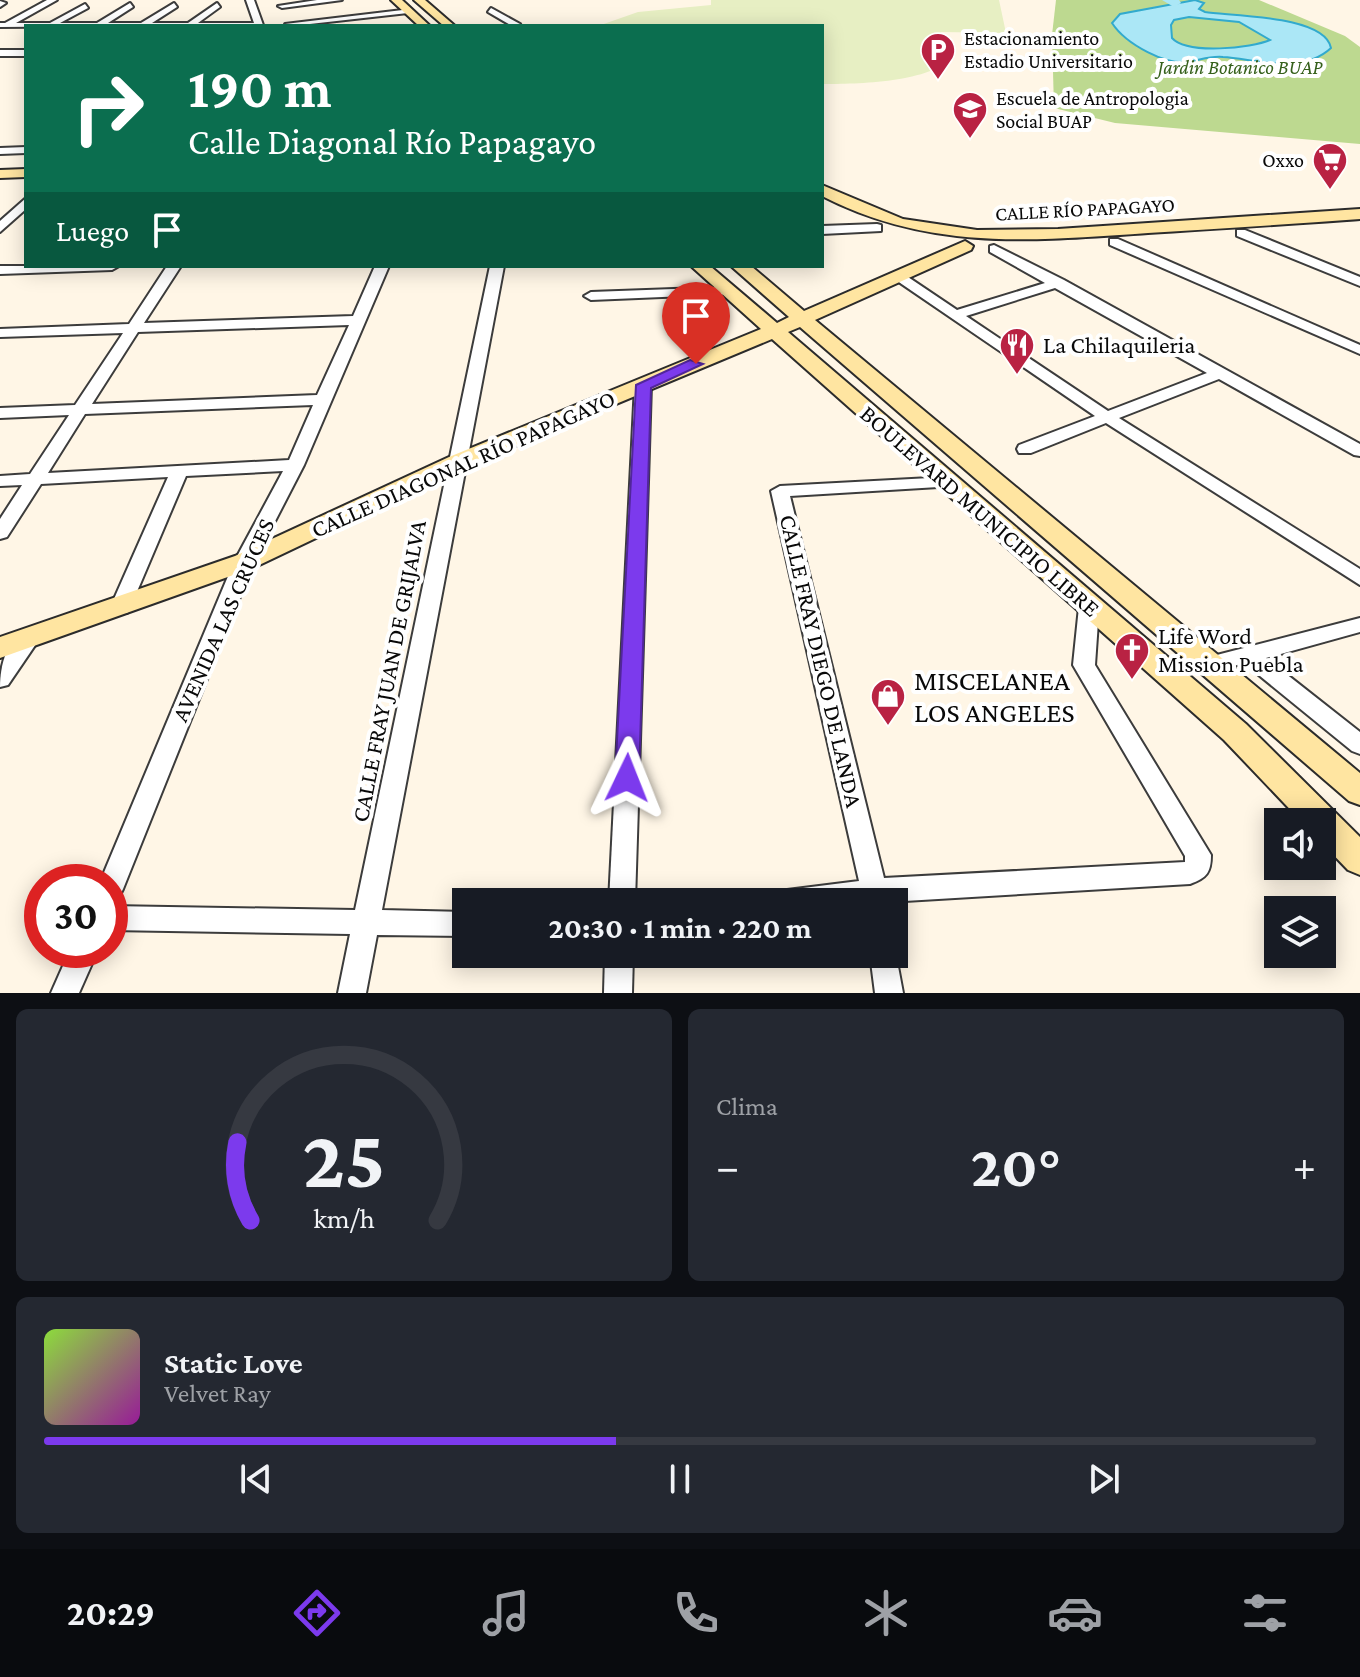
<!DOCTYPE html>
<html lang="es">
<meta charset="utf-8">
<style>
:root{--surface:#171b24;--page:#242831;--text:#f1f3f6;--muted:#9ea1a6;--line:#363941;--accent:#7c3aed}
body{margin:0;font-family:"Crimson Pro",serif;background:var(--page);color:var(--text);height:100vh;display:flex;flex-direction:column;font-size:30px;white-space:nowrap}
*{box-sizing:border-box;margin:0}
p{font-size:26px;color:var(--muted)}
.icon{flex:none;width:44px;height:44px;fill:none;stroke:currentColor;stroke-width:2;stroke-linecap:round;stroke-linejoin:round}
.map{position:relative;height:993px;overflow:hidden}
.details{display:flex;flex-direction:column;gap:16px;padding:16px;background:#0d0f14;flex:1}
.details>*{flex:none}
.guide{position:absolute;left:24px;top:24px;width:800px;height:244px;border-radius:0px;box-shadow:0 4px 20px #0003;background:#0b6e4f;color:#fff;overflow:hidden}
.controls{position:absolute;left:1264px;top:808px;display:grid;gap:16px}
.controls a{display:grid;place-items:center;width:72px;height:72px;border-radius:0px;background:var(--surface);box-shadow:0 4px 20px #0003;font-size:40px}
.speed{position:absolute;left:24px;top:864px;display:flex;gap:16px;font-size:40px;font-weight:700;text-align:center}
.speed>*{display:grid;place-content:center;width:104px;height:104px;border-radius:50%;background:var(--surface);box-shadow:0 4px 20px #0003;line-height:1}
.speed .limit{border:12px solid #d22;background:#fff;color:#111}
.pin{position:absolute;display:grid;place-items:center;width:68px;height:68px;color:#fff;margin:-82px -34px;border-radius:50% 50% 50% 0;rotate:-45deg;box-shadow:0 0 8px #0007}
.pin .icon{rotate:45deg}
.me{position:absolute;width:88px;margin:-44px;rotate:2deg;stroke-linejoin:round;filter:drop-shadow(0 0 6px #0008)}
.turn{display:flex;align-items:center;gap:28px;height:168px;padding:0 32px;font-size:36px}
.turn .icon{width:104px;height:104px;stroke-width:2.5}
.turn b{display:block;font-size:56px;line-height:68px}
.then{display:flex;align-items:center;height:76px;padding:0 32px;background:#0003;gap:16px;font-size:30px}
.big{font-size:60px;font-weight:700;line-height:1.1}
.details .tile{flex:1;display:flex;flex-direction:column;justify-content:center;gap:12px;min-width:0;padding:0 28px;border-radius:12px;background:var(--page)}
.details .dial{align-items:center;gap:0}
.dial svg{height:208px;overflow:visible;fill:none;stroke:var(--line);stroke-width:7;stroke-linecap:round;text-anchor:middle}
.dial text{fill:var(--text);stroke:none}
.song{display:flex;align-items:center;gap:24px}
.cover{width:96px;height:96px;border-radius:12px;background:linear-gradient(135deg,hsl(90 70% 55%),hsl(300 70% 35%))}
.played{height:8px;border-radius:4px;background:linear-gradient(90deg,var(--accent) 45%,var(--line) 45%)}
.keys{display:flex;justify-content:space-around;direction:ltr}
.heat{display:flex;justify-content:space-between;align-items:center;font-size:44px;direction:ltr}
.details .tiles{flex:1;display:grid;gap:16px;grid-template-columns:1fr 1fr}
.tile:last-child{grid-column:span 2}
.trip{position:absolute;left:452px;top:888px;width:456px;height:80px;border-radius:0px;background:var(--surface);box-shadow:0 4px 20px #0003;font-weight:700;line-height:80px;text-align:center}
.dock{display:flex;height:128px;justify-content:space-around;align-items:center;background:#090b0e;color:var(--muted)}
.dock .icon{width:56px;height:56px}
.dock .on{color:var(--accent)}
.dock b{font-size:36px;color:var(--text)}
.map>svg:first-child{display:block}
.forest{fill:#bdd990}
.pitch{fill:#e7efc3}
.water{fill:#abe7f6;stroke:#32aacd;stroke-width:2;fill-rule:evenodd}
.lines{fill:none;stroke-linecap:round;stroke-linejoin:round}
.river{fill:#abe7f6;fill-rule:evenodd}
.street-casing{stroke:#3c3c3c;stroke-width:4}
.secondary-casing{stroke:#2b2b2b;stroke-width:4}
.street{fill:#fff;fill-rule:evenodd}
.secondary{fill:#ffe5a1;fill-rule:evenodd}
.route{fill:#7c3aed;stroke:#51269a;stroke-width:2}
.labels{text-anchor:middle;stroke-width:8;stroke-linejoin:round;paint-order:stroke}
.far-poi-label{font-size:20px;fill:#090909;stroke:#fff;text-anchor:start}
.far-park-label{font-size:20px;font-style:italic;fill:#35601b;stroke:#fff}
.far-street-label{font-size:20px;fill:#090909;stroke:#fff}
.poi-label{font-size:24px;fill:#090909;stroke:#fff;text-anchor:start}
.street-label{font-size:24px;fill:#090909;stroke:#fff}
.near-poi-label{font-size:28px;fill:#090909;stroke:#fff;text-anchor:start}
</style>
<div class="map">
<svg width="1360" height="993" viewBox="0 0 1360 993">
<rect width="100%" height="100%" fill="#fff6e6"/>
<path class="forest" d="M1056,0H1259L1345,36L1360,47V144L1115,123L1054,108L1052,35Z"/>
<path class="pitch" d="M711,0H999L1006,33L941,32L955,55C932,83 857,84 822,84V26H598L638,12L711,5Z"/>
<path class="water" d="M1195,0L1204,3L1199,9L1205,12C1230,16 1325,15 1331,48C1302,75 1256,59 1223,57C1211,56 1203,59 1193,61C1167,68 1125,43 1112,23L1120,14ZM1189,17L1239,22L1270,40C1252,48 1187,55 1172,38L1171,25L1174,20Z"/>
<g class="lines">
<path class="river" d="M1162,0H1179L1181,3L1174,7Z"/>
<g class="street-casing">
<g id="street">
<path d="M47,0H57L16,23H50L85,4L88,8L60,23H97L130,3L133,7L108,23H141L174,3L177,7L152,23H188L217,3L220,7L198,23H254L246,0H254L263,25L0,27V23H5Z"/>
<path d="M317,0H342L282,8L278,6Z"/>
<path d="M0,1L6,3L0,7Z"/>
<path d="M491,8L520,24L521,26H512L488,12Z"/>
<path d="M411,9L408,13L292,26L285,24Z"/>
<rect x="0" y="50" width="26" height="6"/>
<path d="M26,147V153L0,154V148Z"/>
<path d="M26,198V209L0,232V221Z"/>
<path d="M877,224L881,225V231L822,234V226Z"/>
<path d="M1237,230H1245L1360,277V286L1237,236Z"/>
<path d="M1110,239H1118L1360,345V354L1110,245Z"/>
<path d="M994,245L1064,280L1360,444V456L1354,455L1219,379L1119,418L1360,569V585L1106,423L1031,453H1019L1017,449L1019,445L1095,416L890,276L897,272L902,273L957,310L1045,283L990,252V246ZM1055,288L1207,373L1108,411L966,316Z"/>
<path d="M0,266H119L112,270L0,274Z"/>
<path d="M167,266H181L144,323L353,316L375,266H389L304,465L254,562L123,889L119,897L110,901V882H100L234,562L283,471L186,476L130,608L127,613H113L110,608L168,477L41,484L7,537L0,539V519L22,485L0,486V476L30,474L69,415L0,418V408L75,405L123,333L0,337V329L129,324ZM349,325L317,395L92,404L138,332ZM313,405L289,460L48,473L85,414Z"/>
<path d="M490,266H504L382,910L466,912V936L377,935L366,993H338L350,934L110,930V906L355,910Z"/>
<path d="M729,287L734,288V294L591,300L584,296L591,292Z"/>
<path d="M643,380L651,385L635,902H609L635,385Z"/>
<path d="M949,477L955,478L958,482L955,486L790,496L884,878L1185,862V856L1073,665L1079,607L1082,602H1096L1099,607L1095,665L1211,855C1211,872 1207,878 1190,884L888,902H774L778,894L787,890L859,881L771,491L780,486Z"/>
<path d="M1360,618V632L1266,658L1360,732V754L1352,751L1244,663L1209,673L1201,671L1198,665L1201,659L1209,657Z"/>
<path d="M29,631L36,633L40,638L8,685L0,687C0,667 6,637 29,631Z"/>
<path d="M894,945L903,993H875L870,954H894Z"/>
<path d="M70,950H98L79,993H51Z"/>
<path d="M605,954H633L632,993H604Z"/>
</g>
</g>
<g class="secondary-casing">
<g id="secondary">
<path d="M391,0H402L430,26H419Z"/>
<path d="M414,0H425L455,26H444Z"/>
<path d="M26,169V177L0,178V170Z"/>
<path d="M822,185L903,219L977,230L1058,229L1360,209V219C1289,224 1219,229 1148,233C1032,241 929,251 822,196Z"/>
<path d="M965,241L973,246L971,250L815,320L1360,773V805L1349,801L800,327L788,332L1246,724L1360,837V875L1348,870L1322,843V822H1302L1224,740L772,339L465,467L253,568L0,658V637L235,556L449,457L761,329L691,266H710L777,323L789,317L731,266H751L804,311Z"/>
</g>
</g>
<use href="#street" class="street"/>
<use href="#secondary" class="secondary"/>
</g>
<path class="route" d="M690,360L703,364L651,388L639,778L636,785L627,788L618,785L615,778L636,385Z"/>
<defs>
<g id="parking-pin" transform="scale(1.8)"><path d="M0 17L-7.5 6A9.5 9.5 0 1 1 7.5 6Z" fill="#b92243" stroke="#fff"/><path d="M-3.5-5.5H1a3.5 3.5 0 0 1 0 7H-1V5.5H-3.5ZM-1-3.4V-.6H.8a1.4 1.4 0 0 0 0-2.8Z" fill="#fff"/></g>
<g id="university-pin" transform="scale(1.8)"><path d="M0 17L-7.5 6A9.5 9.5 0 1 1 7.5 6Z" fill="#b92243" stroke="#fff"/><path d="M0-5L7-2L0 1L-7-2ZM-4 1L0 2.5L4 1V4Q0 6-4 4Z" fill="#fff"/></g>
<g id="supermarket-pin" transform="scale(1.8)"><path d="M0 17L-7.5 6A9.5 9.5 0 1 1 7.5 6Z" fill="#b92243" stroke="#fff"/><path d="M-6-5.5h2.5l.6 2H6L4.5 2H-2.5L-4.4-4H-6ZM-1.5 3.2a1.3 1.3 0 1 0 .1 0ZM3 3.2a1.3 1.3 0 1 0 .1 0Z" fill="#fff"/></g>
<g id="restaurant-pin" transform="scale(1.8)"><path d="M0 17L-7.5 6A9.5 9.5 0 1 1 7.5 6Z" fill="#b92243" stroke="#fff"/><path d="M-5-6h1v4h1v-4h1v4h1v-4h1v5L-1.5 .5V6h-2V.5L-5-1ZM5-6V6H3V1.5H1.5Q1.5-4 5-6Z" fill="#fff"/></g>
<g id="church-pin" transform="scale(1.8)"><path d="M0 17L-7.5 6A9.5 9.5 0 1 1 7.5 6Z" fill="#b92243" stroke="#fff"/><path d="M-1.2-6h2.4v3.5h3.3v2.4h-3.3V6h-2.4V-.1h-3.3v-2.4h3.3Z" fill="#fff"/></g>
<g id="shop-pin" transform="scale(1.8)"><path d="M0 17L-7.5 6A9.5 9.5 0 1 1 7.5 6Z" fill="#b92243" stroke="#fff"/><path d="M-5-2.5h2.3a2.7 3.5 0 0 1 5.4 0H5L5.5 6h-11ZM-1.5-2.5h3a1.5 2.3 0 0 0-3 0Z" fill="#fff"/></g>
</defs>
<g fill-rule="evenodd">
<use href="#parking-pin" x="938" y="50"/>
<use href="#university-pin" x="970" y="109"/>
<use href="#supermarket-pin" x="1330" y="160"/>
<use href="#restaurant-pin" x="1017" y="345"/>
<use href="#church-pin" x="1132" y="650"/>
<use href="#shop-pin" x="888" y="696"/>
</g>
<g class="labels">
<g class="far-poi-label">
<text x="964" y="45">Estacionamiento<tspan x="964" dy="23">Estadio Universitario</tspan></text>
<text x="996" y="105">Escuela de Antropologia<tspan x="996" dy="23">Social BUAP</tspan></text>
<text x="1304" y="167" text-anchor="end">Oxxo</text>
</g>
<g class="far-park-label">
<text x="1240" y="74">Jardin Botanico BUAP</text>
</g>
<g class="far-street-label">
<text transform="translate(1085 209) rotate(-3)" y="7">CALLE RÍO PAPAGAYO</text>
</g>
<g class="poi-label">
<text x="1043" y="353">La Chilaquileria</text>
<text x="1158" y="644">Life Word<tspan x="1158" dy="28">Mission Puebla</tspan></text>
</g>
<g class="street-label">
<text transform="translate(463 464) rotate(-24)" y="8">CALLE DIAGONAL RÍO PAPAGAYO</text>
<text transform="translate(980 511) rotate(41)" y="8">BOULEVARD MUNICIPIO LIBRE</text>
<text transform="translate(223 620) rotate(-66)" y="8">AVENIDA LAS CRUCES</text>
<text transform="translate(821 661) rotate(77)" y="8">CALLE FRAY DIEGO DE LANDA</text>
<text transform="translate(389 671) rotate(-79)" y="8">CALLE FRAY JUAN DE GRIJALVA</text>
</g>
<g class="near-poi-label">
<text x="914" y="690">MISCELANEA<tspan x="914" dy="32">LOS ANGELES</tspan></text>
</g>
</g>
</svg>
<div class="controls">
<a><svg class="icon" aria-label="sound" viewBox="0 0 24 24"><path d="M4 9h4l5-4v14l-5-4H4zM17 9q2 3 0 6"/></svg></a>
<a><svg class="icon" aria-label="layers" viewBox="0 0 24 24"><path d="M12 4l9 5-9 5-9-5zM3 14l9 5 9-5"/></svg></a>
</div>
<div class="speed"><div class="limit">30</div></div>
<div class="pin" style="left:696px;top:364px;background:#d93025"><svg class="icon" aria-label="arrive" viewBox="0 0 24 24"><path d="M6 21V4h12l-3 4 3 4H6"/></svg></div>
<svg class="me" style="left:627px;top:778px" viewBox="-20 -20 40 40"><path d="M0-17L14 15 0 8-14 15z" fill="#7c3aed" stroke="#fff" stroke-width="4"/></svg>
<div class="trip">20:30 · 1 min · 220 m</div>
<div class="guide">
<div class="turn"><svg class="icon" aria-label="right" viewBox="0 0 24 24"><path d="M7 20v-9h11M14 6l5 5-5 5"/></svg><div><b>190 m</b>Calle Diagonal Río Papagayo</div></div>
<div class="then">Luego<svg class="icon" aria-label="arrive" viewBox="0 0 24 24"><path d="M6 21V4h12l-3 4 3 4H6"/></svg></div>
</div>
</div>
<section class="details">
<div class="tiles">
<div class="tile dial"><svg viewBox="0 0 100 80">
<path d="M14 69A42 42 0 1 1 86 69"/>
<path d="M14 69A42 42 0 0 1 9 39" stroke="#7c3aed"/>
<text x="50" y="56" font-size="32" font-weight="700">25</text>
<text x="50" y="72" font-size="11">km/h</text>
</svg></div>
<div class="tile"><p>Clima</p>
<div class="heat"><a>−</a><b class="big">20°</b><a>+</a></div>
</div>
<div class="tile">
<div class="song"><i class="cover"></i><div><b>Static Love</b><p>Velvet Ray</p></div></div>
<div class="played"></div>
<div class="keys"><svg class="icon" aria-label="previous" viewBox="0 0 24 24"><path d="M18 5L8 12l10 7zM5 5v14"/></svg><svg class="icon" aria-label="pause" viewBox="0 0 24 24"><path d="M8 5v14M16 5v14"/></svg><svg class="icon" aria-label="next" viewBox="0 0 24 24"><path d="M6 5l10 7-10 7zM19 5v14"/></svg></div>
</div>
</div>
</section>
<nav class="dock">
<b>20:29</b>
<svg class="icon on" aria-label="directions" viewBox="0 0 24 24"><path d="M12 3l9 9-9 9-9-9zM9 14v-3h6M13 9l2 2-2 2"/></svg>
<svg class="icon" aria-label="music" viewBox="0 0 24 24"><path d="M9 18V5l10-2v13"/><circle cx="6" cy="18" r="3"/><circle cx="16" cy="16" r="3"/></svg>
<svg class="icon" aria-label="phone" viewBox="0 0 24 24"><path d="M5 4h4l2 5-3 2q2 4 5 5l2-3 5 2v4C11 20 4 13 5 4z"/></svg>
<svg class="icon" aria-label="climate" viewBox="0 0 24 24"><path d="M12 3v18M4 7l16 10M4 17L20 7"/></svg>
<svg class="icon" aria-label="car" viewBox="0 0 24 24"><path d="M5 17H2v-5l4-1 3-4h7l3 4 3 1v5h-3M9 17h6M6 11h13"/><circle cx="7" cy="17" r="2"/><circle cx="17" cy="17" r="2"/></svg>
<svg class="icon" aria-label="filters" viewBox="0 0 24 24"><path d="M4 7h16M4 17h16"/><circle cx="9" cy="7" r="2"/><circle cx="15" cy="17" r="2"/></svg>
</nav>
